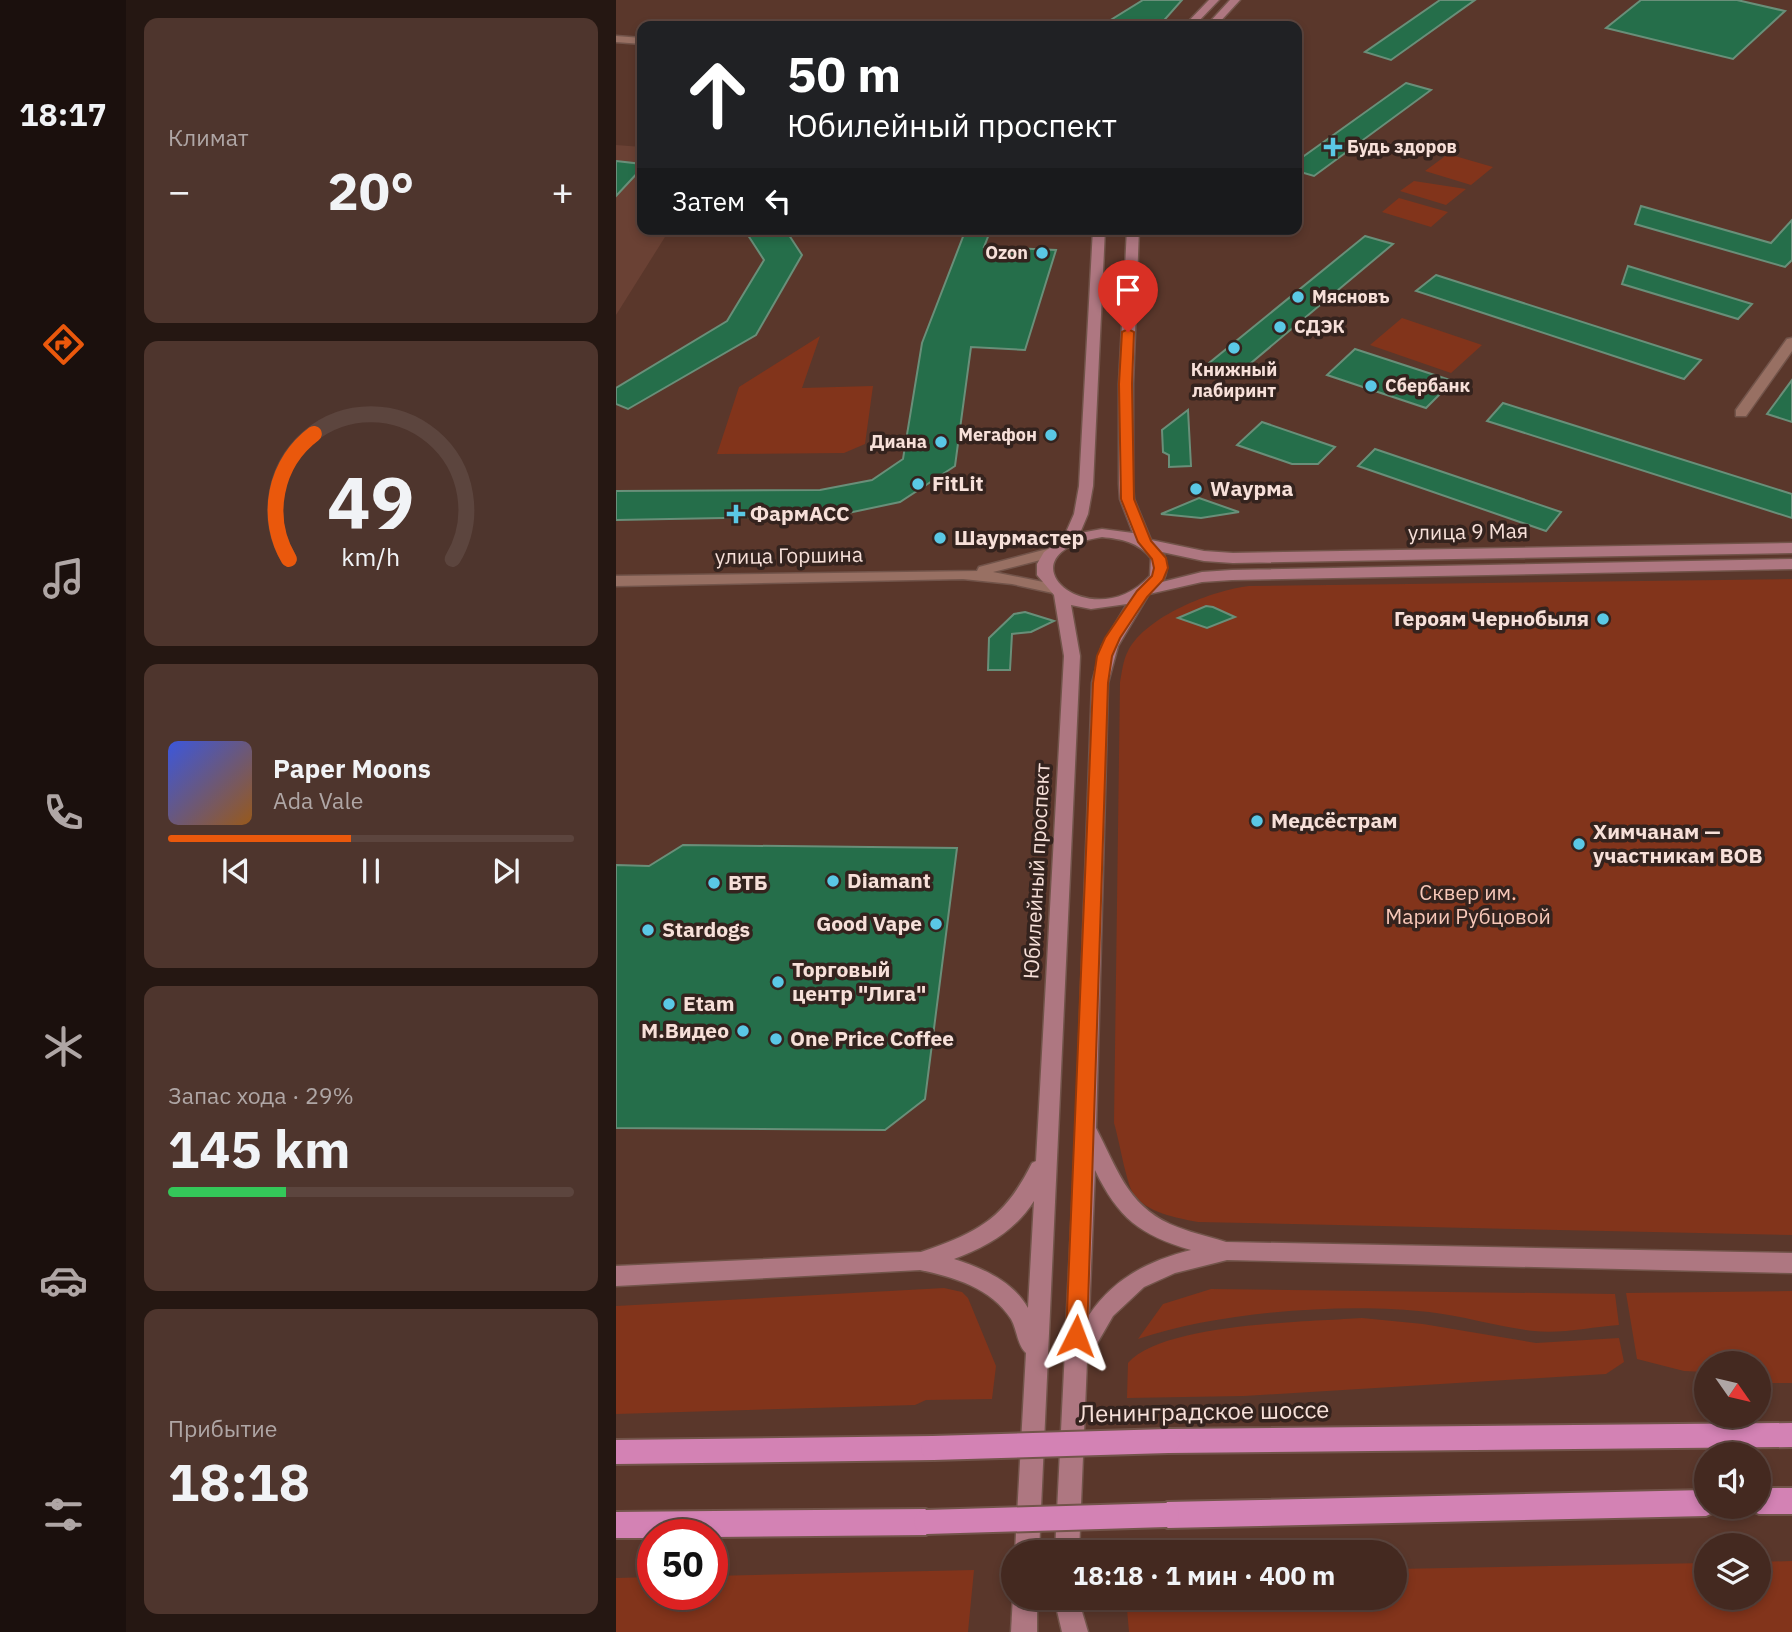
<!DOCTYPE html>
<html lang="ru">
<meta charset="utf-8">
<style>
:root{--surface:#442920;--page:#4e352d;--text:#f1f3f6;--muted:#afa6a5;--line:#5c453e;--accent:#ea580c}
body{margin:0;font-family:"IBM Plex Sans",sans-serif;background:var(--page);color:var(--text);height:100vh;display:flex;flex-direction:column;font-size:26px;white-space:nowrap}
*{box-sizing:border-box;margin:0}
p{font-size:23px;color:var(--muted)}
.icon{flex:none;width:38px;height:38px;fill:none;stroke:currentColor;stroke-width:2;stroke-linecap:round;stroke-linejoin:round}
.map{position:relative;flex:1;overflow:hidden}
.details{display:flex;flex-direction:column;gap:18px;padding:18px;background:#251712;width:490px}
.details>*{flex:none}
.hud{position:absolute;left:21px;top:21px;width:665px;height:214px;border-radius:14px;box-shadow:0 4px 10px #0003,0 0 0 2px var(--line);background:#202124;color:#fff;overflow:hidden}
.needle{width:46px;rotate:124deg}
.controls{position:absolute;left:1078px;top:1351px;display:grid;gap:14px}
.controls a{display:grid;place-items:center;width:77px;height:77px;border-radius:50%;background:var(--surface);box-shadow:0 4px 10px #0003,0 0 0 2px var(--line);font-size:35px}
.speed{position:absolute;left:21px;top:1519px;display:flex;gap:14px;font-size:35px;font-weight:700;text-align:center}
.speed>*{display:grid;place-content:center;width:91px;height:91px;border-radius:50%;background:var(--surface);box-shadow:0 4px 10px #0003,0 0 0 2px var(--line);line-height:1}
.speed .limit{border:10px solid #d22;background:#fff;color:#111}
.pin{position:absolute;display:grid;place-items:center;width:60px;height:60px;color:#fff;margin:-72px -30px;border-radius:50% 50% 50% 0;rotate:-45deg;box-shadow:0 0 7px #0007}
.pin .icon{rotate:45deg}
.me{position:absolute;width:77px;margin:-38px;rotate:3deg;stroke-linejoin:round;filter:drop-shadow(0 0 5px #0008)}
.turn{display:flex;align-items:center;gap:24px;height:147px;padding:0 35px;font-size:32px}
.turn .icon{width:91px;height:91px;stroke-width:2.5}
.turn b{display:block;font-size:49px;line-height:60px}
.then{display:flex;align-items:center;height:66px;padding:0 35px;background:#0003;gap:14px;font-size:26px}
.big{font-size:52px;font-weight:700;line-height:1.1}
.details .tile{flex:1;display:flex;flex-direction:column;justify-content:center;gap:10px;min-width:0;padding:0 24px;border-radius:14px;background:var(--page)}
.details .dial{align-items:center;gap:0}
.dial svg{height:182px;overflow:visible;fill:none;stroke:var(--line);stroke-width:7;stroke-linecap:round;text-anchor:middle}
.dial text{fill:var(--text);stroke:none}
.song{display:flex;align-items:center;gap:21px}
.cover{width:84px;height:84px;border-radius:10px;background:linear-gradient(135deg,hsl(230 70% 55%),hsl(30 70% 35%))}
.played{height:7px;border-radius:4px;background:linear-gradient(90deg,var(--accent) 45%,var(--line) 45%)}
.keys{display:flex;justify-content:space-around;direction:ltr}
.heat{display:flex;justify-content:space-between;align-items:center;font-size:38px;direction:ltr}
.charge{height:10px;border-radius:5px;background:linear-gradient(90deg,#34c759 29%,var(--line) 0)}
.trip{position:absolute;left:385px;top:1540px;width:406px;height:70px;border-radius:35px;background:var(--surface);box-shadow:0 4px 10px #0003,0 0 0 2px var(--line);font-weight:700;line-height:70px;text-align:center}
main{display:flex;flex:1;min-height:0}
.tab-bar{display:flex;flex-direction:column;width:126px;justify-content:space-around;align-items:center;background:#1b100d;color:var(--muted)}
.tab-bar .icon{width:49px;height:49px}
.tab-bar .active{color:var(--accent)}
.tab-bar b{font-size:32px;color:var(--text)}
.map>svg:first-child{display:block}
.built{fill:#6a4134}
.green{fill:#82341b}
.building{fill:#256e4a;stroke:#698f79;stroke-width:2}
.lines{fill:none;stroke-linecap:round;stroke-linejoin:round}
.minor-casing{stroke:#72544a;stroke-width:3}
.tertiary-casing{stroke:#72544a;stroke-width:3}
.secondary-casing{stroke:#72544a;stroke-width:3}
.trunk-casing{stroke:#72544a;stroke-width:4}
.minor{fill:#987063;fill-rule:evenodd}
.tertiary{fill:#987063;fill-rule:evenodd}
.secondary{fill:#ae7781;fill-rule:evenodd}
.trunk{fill:#d382b4;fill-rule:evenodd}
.trunk-bridge-casing{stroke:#72544a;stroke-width:28;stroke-linecap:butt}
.trunk-bridge{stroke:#d382b4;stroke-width:24}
.route{fill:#ea580c;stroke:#983908;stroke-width:2}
.poi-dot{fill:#5ac8e5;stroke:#34231e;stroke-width:2.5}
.labels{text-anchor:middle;stroke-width:7;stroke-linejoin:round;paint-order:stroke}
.far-poi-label{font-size:18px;font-weight:bold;fill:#f7e0d9;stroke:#34231e;text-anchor:start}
.poi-label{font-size:21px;font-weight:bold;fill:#f7e0d9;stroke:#34231e;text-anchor:start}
.street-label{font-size:21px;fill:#f7e0d9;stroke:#34231e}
.park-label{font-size:21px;fill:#f8c8b9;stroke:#34231e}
.near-street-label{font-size:24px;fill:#f7e0d9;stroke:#34231e}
</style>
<main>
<nav class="tab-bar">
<b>18:17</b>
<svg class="icon active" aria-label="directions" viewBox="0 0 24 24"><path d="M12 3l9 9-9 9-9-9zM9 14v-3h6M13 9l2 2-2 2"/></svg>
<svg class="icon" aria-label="music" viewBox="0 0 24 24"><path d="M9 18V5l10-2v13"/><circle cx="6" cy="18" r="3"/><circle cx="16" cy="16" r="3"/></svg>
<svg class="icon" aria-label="phone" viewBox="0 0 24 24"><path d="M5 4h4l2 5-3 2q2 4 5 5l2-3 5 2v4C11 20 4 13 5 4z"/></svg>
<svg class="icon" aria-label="climate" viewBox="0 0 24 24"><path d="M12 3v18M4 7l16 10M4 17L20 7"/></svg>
<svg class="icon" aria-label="car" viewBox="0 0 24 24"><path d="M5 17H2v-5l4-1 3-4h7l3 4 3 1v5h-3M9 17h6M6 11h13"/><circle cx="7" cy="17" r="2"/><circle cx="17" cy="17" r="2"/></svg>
<svg class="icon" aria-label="filters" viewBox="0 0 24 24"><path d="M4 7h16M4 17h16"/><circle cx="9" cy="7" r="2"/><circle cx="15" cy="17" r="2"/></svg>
</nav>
<section class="details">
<div class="tile"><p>Климат</p>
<div class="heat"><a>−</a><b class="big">20°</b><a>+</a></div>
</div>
<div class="tile dial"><svg viewBox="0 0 100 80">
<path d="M14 69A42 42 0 1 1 86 69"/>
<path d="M14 69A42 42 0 0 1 25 14" stroke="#ea580c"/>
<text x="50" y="56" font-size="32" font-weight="700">49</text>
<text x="50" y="72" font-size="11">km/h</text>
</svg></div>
<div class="tile">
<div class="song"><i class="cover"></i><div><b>Paper Moons</b><p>Ada Vale</p></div></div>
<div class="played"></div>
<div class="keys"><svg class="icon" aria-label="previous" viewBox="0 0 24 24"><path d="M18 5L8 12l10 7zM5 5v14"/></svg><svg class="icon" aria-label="pause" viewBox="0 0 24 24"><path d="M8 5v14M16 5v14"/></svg><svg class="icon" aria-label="next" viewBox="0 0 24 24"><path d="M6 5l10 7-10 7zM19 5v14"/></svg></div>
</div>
<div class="tile"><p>Запас хода · 29%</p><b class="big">145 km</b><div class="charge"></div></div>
<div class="tile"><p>Прибытие</p><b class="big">18:18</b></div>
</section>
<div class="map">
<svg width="1176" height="1632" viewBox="0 0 1176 1632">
<rect width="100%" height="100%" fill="#5a372b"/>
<path class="built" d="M0,145L26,147V229H54L0,315Z"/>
<g class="green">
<path d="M832,154L877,167L855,185L809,171Z"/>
<path d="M798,181L850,189L830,205L784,191Z"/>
<path d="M783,198L832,212L815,227L766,212Z"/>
<path d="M786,318L866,345L835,373L754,345Z"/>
<path d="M204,336L186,388L257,386L249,444L228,453L101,454L123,387Z"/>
<path d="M1176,579V1235L582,1222C561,1218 530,1213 517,1193C510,1182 503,1139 498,1123L504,682C506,672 507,660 512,651C530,616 597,590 633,586Z"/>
<path d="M328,1288L346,1292L352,1298L380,1366L376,1399L310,1400L299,1405L0,1414V1306Z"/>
<path d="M595,1289L999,1294L1003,1325C976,1327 945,1334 918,1331C882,1327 848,1316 813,1312C729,1302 601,1312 522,1339L547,1304Z"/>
<path d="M1176,1291V1383H1143V1363H1090V1372L1068,1371L1021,1359L1010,1293Z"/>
<path d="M746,1318L807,1324L920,1343L1003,1338L1008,1362L990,1374L628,1396L511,1398L512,1363C547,1323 691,1322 746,1318Z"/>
<path d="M1176,1561V1632H513L510,1598H779V1569L1090,1563V1598H1143V1562Z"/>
<path d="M358,1570L352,1632H0V1578L37,1577V1594H96V1576Z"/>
</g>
<g class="building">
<path d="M527,0H566L543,26H485Z"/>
<path d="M824,0H859L775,60L749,52Z"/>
<path d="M1025,0H1121L1169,11L1117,59L990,28Z"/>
<path d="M790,83L815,90L698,176L681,171V161Z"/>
<path d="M0,161L26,164V168L0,196Z"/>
<path d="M1025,206L1155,243L1176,220V260L1169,267L1019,224Z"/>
<path d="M128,229H169L186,255L140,335L12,409L0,404V388L111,321L148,260Z"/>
<path d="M350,229H375L368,247L440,250L409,350L355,347L339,466L284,502L218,516L0,520V491L204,490L256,480L287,459L306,343Z"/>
<path d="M749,236L777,244L617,378L587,368Z"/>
<path d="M1012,266L1136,304L1122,319L1006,284Z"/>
<path d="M820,275L1085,360L1068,379L800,291Z"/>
<path d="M739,349L837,381L810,408L711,375Z"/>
<path d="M1176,380V422L1151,414Z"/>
<path d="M887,403L1176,494V518L871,421Z"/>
<path d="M572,410L575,466L553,467V455L547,452L546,430Z"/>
<path d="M646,422L719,447L702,464H676L621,445Z"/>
<path d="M759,449L945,512L930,531L742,466Z"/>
<path d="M583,498L623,512L585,518L545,514Z"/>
<path d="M590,606L597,607L619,617L591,628L562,618Z"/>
<path d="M409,612L438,621L415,632L396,634L394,670H372L373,638L398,614Z"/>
<path d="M67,845L341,848L309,1099L269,1130L0,1128V865L33,866Z"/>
</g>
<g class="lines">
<g class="minor-casing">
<g id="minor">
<path d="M1176,338V351L1130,416H1120V410L1171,339Z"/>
<path d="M435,548L443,553L440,556L377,572L442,585L445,588L442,591L437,593L396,584L347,579L0,586V576L361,571L363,567Z"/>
</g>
</g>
<g class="tertiary-casing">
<path id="tertiary" d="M0,36L26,38V44L0,42Z"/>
</g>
<g class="secondary-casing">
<g id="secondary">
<path d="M593,0H603L578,26H568Z"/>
<path d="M614,0H624L600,26H590Z"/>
<path d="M477,229H489L477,486L472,514L464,533L486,529L517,533L504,499L503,484V384L511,229H523L517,384V484L518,499L535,540L588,551L617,553L1176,543V553L617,563L588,561L546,552C552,560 552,574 546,582L586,572L616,570L1176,559V569L616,580L586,582L533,594L502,646L492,683L480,1128C500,1166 511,1205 554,1224C572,1232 591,1236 610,1242L1176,1253V1273L611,1260L559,1273L528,1287L497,1316L471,1361L463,1552H439L460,1128L476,683L486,646L511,604L475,609L455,605L464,656L423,1552H399L410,1353C401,1345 401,1329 395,1319C375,1288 338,1277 304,1270L0,1286V1266L305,1252C363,1232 388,1219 416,1163L420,1161L448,656L438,595L421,575V564L428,552L447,539L458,514L463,486ZM486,537C506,539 522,542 535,558L534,576C474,640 378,554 486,537ZM479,1170C502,1218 524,1235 575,1250C532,1261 498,1278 473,1315ZM418,1201L412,1308C397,1281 366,1268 338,1259C370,1247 399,1231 418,1201Z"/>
<path d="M397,1596L421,1598V1632H395Z"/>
<path d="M438,1598H462L472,1632H446Z"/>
</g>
</g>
<g class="trunk-casing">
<g id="trunk">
<path d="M1176,1423V1447L552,1453L543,1450L539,1441L543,1432L552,1429Z"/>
<path d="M317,1436L326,1439L330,1448L326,1457L317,1460L0,1464V1440Z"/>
<path d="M1143,1488H1176V1514H1143L1134,1510L1132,1507H1143Z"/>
<path d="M1090,1490V1507H1102L1099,1512L1090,1516L551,1528L542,1524L538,1515L542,1506L551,1502Z"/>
<path d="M310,1509L319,1513L323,1522L319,1531L310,1535L96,1537V1535H37V1538H0V1512Z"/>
</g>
</g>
<use href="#minor" class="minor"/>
<use href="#tertiary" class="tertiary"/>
<use href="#secondary" class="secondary"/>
<use href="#trunk" class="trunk"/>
<g class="trunk-bridge-casing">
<g id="trunk-bridge">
<path d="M317,1448L552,1441"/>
<path d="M310,1522L551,1515"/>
</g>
</g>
<use href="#trunk-bridge" class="trunk-bridge"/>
</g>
<path class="route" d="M512,329L518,332L516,384L518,499L535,541L550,558L552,568L547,580L531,597L504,638L496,656L492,683L471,1336L468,1342L460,1345L453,1342L450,1336L477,683L481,656L489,638L521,591L536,576L538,568L536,559L522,542L505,499L503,384L506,332Z"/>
<g class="poi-dot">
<path d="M713.5 136.5h7v7h7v7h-7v7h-7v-7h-7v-7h7z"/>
<circle cx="426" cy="253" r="7"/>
<circle cx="682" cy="297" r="7"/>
<circle cx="664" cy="327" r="7"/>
<circle cx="618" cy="348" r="7"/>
<circle cx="755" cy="386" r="7"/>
<circle cx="435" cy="435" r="7"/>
<circle cx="325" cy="442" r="7"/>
<circle cx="302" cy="484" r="7"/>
<circle cx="580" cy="489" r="7"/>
<path d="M116.5 503.5h7v7h7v7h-7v7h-7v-7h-7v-7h7z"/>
<circle cx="324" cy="538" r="7"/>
<circle cx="987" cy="619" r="7"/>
<circle cx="641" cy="821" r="7"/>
<circle cx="963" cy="844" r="7"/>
<circle cx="217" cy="881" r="7"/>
<circle cx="98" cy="883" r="7"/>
<circle cx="320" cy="924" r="7"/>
<circle cx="32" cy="930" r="7"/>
<circle cx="162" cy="982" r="7"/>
<circle cx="53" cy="1004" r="7"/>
<circle cx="127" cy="1031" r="7"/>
<circle cx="160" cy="1039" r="7"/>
</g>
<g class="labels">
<g class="far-poi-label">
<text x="731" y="153">Будь здоров</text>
<text x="412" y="259" text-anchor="end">Ozon</text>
<text x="696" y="303">Мясновъ</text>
<text x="678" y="333">СДЭК</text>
<text x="618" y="376" text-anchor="middle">Книжный<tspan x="618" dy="21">лабиринт</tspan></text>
<text x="769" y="392">Сбербанк</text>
<text x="421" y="441" text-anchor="end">Мегафон</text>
<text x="311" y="448" text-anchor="end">Диана</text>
</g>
<g class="poi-label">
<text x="316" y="491">FitLit</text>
<text x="594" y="496">Wаурма</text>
<text x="134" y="521">ФармАСС</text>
<text x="338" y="545">Шаурмастер</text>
<text x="973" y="626" text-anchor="end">Героям Чернобыля</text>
<text x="655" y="828">Медсёстрам</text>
<text x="977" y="839">Химчанам —<tspan x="977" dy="24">участникам ВОВ</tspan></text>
<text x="231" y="888">Diamant</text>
<text x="112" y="890">ВТБ</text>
<text x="306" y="931" text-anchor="end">Good Vape</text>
<text x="46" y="937">Stardogs</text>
<text x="176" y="977">Торговый<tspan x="176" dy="24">центр "Лига"</tspan></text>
<text x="67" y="1011">Etam</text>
<text x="113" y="1038" text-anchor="end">М.Видео</text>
<text x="174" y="1046">One Price Coffee</text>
</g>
<g class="street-label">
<text transform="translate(852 532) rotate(-1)" y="7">улица 9 Мая</text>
<text transform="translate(173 556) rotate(-1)" y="7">улица Горшина</text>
<text transform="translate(421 871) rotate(-87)" y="7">Юбилейный проспект</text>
</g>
<g class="park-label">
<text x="852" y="900">Сквер им.<tspan x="852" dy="24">Марии Рубцовой</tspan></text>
</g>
<g class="near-street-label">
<text transform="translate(588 1412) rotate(-1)" y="8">Ленинградское шоссе</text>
</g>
</g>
</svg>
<div class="controls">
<a><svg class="needle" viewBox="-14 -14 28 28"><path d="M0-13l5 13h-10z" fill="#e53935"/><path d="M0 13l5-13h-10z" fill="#afa6a5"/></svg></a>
<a><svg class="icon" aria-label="sound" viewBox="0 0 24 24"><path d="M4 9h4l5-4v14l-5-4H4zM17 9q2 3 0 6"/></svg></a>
<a><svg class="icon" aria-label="layers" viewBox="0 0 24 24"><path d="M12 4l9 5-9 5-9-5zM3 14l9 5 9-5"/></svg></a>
</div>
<div class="speed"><div class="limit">50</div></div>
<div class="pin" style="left:512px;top:332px;background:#d93025"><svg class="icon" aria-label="arrive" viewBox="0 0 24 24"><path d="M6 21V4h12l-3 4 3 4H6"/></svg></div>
<svg class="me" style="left:460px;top:1336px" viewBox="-20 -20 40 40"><path d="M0-17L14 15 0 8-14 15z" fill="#ea580c" stroke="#fff" stroke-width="4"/></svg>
<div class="trip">18:18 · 1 мин · 400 m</div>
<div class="hud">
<div class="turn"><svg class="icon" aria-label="ahead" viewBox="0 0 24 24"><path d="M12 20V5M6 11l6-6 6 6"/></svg><div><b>50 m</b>Юбилейный проспект</div></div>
<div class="then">Затем<svg class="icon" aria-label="left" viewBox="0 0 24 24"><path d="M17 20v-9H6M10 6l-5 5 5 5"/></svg></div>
</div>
</div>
</main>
